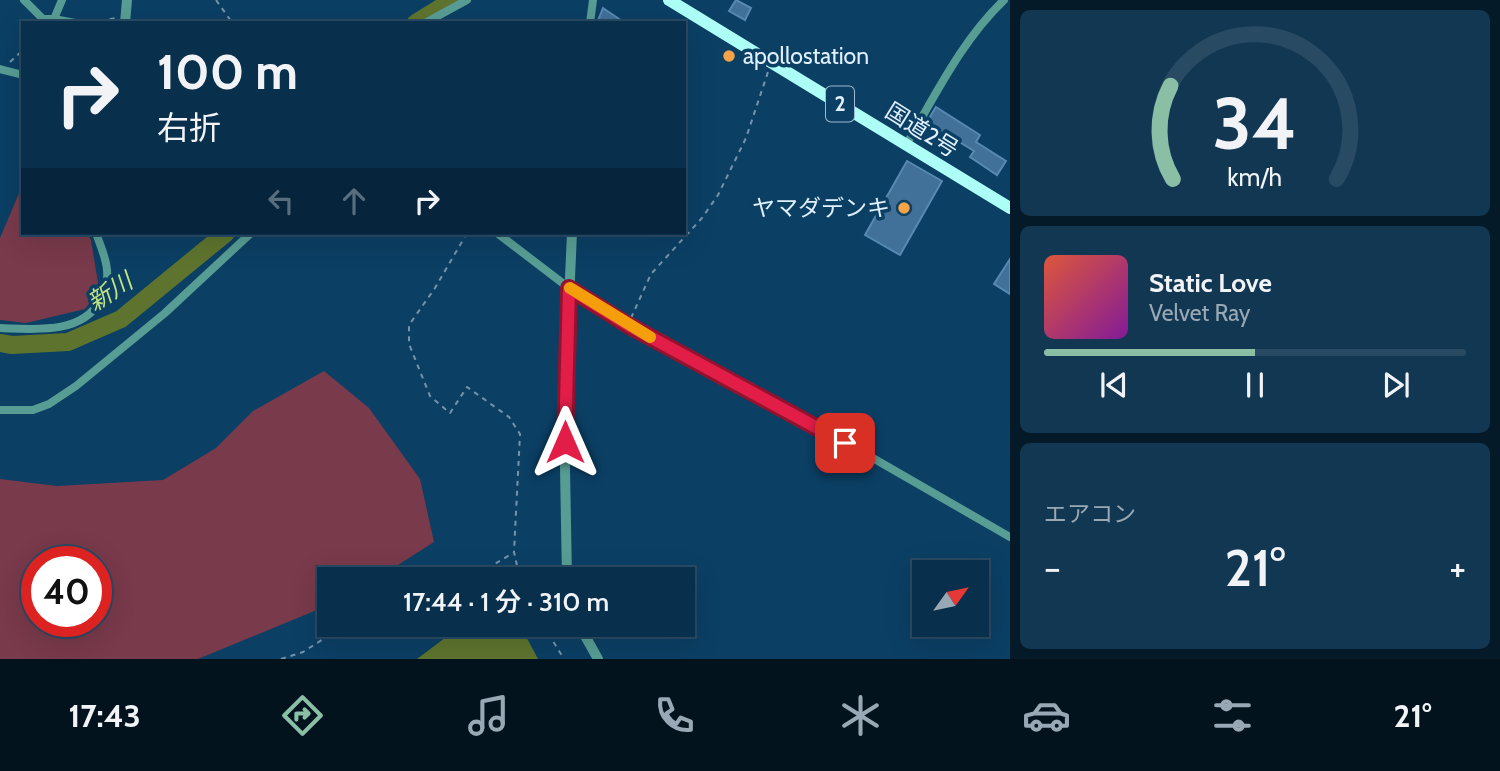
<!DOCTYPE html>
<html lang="ja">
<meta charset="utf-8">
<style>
:root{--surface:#082f4b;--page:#113752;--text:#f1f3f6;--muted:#98a9b5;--line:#294a63;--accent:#8abfa5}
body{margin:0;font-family:Cabin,"Noto Sans JP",sans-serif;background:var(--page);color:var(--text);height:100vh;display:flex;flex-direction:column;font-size:26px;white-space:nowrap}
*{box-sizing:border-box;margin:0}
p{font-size:23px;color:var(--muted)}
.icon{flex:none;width:38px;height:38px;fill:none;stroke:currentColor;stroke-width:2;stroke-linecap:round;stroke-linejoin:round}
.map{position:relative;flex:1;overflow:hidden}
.sheet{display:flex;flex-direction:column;gap:10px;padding:10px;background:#041a29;width:490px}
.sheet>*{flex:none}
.hud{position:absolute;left:21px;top:21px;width:665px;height:214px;border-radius:0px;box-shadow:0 7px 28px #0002,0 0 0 2px var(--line);background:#082f4b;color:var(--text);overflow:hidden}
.needle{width:46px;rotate:57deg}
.fabs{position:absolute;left:912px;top:560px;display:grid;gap:14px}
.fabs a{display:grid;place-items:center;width:77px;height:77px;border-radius:0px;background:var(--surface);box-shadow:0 7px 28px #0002,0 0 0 2px var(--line);font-size:35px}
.speed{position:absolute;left:21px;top:546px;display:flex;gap:14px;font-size:35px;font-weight:700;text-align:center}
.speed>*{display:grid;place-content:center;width:91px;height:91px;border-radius:50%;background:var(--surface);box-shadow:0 7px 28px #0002,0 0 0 2px var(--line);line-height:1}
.speed .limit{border:10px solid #d22;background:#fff;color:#111}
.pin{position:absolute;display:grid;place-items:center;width:60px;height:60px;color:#fff;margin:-30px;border-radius:14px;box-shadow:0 4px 10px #0006}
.me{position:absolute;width:77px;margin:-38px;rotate:0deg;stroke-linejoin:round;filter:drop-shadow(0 0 5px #0008)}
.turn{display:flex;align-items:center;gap:24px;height:147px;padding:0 21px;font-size:32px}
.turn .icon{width:91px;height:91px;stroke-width:2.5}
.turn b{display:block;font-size:49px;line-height:60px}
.lanes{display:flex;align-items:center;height:66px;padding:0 21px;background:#0003;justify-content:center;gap:35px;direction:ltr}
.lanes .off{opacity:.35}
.big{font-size:52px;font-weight:600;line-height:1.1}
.sheet .card{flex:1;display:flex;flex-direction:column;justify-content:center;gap:10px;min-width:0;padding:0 24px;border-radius:10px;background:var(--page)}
.sheet .dial{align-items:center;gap:0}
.dial svg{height:182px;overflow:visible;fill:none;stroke:var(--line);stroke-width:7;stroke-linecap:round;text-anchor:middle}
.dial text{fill:var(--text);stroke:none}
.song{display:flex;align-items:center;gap:21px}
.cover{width:84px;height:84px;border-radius:10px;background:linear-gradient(135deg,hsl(10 70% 55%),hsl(290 70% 35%))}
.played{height:7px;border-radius:4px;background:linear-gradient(90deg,var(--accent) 50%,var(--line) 50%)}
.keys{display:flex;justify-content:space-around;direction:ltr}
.heat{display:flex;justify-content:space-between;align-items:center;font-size:38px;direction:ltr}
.trip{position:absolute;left:317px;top:567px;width:378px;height:70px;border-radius:0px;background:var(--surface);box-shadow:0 7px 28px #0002,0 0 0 2px var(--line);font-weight:600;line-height:70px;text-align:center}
.tab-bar{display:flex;height:112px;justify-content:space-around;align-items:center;background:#03131e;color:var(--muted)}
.tab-bar .icon{width:49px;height:49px}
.tab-bar .selected{color:var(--accent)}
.tab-bar b{font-size:32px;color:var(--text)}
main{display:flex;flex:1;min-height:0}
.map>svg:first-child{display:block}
.green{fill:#793a4b;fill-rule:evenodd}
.water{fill:#5e742e}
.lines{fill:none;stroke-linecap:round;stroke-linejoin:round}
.river{stroke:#5e742e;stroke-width:18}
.building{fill:#417199;stroke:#5889b2;stroke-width:2}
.path{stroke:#7294ae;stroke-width:2;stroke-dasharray:5 5;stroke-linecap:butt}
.minor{stroke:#589d94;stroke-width:8}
.tertiary{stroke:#589d94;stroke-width:10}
.trunk{stroke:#adfef6;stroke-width:12}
.route-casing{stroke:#92132f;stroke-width:18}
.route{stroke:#e11d48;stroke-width:12}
.slow{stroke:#f59e0b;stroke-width:12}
.poi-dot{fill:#f6a247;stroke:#0b3f64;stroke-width:2.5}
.labels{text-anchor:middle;stroke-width:7;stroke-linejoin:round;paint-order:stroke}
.shield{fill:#0b3f64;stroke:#a0bbcf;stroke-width:2}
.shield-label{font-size:21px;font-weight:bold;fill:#e0f0fd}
.poi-label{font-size:23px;fill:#e0f0fd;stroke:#0b3f64;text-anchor:start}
.street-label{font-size:23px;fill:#e0f0fd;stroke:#0b3f64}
.water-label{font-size:24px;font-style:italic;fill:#c1e482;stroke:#0b3f64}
</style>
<main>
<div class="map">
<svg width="1010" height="659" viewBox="0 0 1010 659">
<rect width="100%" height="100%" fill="#0b3f64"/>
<g class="green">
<path d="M23,184V233H87L91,240L99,289L85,309L26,323L0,320V238Z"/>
<path d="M324,371L369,408L420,479L434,542L376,579H329V605L198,659H0V479L57,486L163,480L216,448L253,411ZM37,562H96V621H37Z"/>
</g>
<path class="water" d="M462,625H520L538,659H417Z"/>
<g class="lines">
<g class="river">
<path d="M416,23L453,0"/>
<path d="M0,343L12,345L68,342L121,319L226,233"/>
</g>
</g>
<g class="building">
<path d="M736,0L751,8L745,20L729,11Z"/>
<path d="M603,8L625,23H597Z"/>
<path d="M936,107L980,135L976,142L1006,161L997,175L970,157L974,151L927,122Z"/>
<path d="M907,161L942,181L900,255L865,235Z"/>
<path d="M1010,259V294L994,284Z"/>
</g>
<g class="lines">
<g class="path">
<path d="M216,0L231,21"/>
<path d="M90,23L116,18"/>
<path d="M10,62L23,50"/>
<path d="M467,233L435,288L409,325V344L430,396L450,413L467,387L509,417L520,434L514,552L520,579"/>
<path d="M631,318L651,274L702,218L718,195L746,138L768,72"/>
<path d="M470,579L513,553"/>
<path d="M543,625L564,659"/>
<path d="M281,659L303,652L339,629L351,625"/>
</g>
<g class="minor">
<path d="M24,0L43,19H54L62,0"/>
<path d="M54,19L75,23"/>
<path d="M425,23L467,0"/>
<path d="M590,23L593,0"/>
<path d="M0,69L23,75"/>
<path d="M906,145C936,94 962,40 1004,0"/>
<path d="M497,233L569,288L628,325L845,442L1010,537"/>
<path d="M0,328C33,329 81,335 100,301C105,292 108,280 107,270C106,257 100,245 96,233"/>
<path d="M0,410H33L49,404L76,386L165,313L251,233"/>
</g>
<g class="tertiary">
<path d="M125,23L127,0"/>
<path d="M567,579L564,412L572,233"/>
<path d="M579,625L598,659"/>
</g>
<path class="trunk" d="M669,0L1010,208"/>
</g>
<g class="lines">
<g class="route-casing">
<path id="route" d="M565,442L569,288L628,325L845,443"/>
</g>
<use href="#route" class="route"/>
<path class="slow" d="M570,288L650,337"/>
</g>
<g class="poi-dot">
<circle cx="729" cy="56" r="7"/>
<circle cx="904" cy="208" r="7"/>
</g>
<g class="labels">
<rect class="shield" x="826" y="86.5" width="28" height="35" rx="5"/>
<g class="shield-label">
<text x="840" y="111">2</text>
</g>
<g class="poi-label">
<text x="743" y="64">apollostation</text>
<text x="890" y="216" text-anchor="end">ヤマダデンキ</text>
</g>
<g class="street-label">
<text transform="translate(922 130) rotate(32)" y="8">国道2号</text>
</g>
<g class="water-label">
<text transform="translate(110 292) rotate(-33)" y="8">新川</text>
</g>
</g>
</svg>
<div class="fabs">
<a><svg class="needle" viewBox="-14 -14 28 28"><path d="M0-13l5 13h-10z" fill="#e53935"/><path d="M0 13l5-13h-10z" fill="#98a9b5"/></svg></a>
</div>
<div class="speed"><div class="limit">40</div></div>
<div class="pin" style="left:845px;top:443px;background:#d93025"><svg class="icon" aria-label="arrive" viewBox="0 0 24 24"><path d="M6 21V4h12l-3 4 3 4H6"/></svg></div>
<svg class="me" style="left:565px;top:442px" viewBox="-20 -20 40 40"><path d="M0-17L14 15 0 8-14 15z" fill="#e11d48" stroke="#fff" stroke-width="4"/></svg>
<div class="trip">17:44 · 1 分 · 310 m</div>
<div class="hud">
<div class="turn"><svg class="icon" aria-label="right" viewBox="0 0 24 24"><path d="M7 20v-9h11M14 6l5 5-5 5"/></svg><div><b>100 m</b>右折</div></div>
<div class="lanes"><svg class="icon off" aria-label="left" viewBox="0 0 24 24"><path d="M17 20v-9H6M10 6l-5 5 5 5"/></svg><svg class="icon off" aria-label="ahead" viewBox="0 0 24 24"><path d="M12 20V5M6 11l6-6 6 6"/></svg><svg class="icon" aria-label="right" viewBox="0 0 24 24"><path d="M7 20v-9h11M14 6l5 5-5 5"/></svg></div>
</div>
</div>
<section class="sheet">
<div class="card dial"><svg viewBox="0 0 100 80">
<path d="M14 69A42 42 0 1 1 86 69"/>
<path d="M14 69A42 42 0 0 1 13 28" stroke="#8abfa5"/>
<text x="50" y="56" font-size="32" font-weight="700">34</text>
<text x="50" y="72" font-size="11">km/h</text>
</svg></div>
<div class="card">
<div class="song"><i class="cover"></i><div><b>Static Love</b><p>Velvet Ray</p></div></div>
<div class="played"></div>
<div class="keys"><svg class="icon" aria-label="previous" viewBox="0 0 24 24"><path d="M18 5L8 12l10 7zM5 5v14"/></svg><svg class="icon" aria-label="pause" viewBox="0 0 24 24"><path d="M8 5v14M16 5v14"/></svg><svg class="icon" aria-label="next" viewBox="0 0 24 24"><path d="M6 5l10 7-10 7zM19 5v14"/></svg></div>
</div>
<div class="card"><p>エアコン</p>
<div class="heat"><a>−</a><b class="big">21°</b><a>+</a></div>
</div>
</section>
</main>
<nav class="tab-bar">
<b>17:43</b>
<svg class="icon selected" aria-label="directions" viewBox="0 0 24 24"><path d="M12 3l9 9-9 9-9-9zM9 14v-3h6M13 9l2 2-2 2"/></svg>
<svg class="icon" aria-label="music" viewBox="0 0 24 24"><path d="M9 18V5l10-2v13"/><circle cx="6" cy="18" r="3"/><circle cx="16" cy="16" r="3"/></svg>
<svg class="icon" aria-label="phone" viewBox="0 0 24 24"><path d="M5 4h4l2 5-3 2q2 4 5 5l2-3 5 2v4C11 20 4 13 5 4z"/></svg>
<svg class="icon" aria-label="climate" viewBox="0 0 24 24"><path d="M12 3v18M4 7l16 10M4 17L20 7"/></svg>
<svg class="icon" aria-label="car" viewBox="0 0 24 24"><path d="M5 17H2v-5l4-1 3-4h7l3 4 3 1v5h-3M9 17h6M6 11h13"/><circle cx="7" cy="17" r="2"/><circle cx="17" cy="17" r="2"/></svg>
<svg class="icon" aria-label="filters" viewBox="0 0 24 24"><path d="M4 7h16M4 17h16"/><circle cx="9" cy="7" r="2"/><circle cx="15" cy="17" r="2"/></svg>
<b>21°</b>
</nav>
